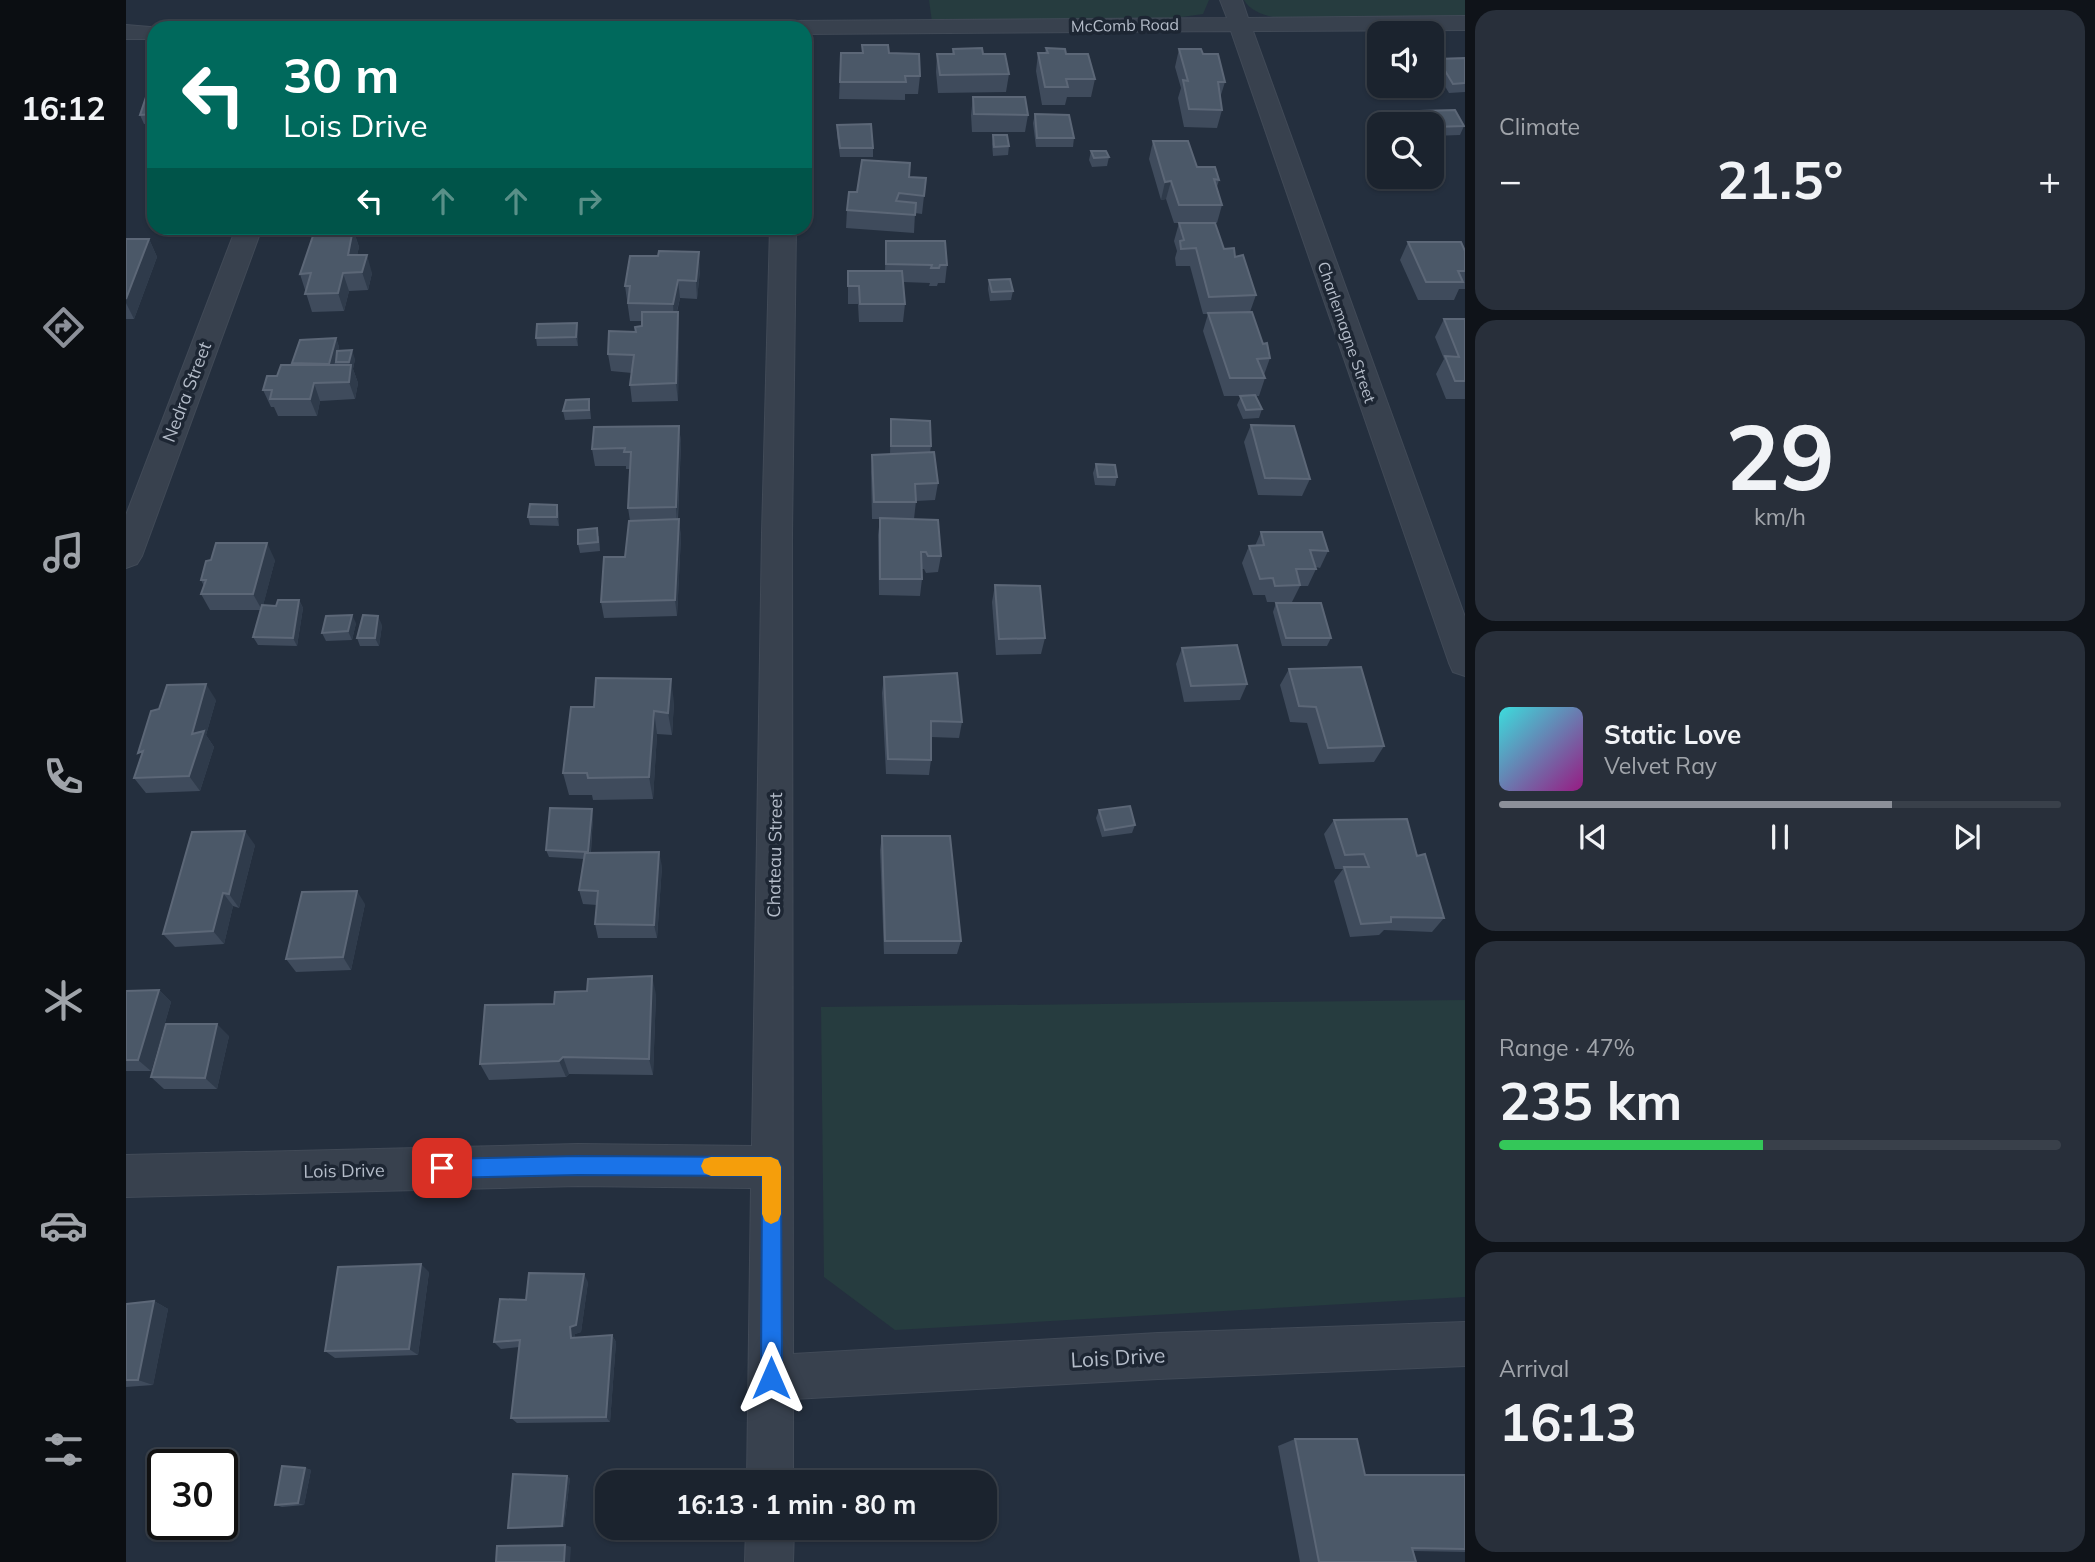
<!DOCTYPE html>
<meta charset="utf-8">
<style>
:root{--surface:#1b232e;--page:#282f3a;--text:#f1f3f6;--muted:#a0a4aa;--line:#39404a;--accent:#8c9099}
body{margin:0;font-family:Mulish,sans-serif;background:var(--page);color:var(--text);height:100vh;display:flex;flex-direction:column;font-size:26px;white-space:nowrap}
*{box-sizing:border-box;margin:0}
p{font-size:23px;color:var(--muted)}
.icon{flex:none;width:38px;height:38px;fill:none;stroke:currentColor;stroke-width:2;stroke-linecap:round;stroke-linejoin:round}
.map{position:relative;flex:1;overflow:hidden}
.side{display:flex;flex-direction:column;gap:10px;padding:10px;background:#0f1319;width:630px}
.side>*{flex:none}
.guide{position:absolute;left:21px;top:21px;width:665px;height:214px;border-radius:21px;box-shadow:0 2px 5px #0004,0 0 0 2px var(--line);background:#00695c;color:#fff;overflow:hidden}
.buttons{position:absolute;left:1241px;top:21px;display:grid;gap:14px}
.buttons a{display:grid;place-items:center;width:77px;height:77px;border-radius:14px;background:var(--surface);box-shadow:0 2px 5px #0004,0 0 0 2px var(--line);font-size:35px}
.speed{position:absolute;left:21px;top:1449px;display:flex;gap:14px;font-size:35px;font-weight:700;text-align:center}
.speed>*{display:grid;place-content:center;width:91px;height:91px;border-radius:50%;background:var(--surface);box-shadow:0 2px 5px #0004,0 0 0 2px var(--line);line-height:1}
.speed .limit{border:4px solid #111;border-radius:10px;background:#fff;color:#111}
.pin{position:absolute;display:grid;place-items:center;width:60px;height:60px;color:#fff;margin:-30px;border-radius:14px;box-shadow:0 4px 10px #0006}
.me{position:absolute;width:77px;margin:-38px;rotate:0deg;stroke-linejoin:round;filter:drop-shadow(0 0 5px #0008)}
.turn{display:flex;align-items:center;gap:24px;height:147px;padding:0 21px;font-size:32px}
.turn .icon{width:91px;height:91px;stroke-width:2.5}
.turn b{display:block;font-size:49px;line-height:60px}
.lanes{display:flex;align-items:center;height:66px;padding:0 21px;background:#0003;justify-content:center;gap:35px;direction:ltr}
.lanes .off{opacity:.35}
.big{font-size:52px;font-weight:700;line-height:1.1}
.side .tile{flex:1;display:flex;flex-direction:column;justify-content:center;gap:10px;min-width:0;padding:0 24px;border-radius:21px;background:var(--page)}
.side .dial{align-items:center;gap:0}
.dial b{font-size:91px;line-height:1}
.song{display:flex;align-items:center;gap:21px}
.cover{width:84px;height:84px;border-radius:10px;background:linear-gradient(135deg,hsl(180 70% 55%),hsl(310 70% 35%))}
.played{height:7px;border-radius:4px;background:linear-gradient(90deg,var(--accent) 70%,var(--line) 70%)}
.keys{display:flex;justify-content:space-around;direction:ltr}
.heat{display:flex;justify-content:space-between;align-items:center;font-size:38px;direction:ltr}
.charge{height:10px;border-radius:5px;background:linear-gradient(90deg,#34c759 47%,var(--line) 0)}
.trip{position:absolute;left:469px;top:1470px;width:402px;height:70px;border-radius:21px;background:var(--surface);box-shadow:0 2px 5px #0004,0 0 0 2px var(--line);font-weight:700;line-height:70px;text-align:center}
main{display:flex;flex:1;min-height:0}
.tabs{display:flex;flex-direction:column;width:126px;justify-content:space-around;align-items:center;background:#0b0e12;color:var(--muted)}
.tabs .icon{width:49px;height:49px}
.tabs .selected{color:var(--accent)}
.tabs b{font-size:32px;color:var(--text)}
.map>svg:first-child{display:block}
.green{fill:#263c3f}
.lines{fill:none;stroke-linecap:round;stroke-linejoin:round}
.street-casing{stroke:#414a57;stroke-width:2}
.street{fill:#38414e;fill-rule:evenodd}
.wall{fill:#3f4b5c}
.shaded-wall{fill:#2f3b4b}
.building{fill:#4b5868;stroke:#5c6777;stroke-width:2}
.route{fill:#1a73e8;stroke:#114b97;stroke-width:2}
.slow{fill:#f59e0b}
.labels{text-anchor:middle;stroke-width:7;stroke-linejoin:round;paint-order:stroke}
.far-street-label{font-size:16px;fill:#b4bcc9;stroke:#1d2633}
.street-label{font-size:18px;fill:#b4bcc9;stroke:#1d2633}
.near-street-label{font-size:21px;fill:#b4bcc9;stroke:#1d2633}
</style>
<main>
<nav class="tabs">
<b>16:12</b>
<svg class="icon selected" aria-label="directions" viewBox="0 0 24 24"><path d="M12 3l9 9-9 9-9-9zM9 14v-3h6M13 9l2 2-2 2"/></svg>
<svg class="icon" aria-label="music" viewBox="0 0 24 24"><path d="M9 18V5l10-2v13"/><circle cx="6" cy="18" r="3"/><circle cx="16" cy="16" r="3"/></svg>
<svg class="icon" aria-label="phone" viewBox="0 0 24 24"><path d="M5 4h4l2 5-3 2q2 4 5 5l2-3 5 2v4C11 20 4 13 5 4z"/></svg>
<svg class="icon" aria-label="climate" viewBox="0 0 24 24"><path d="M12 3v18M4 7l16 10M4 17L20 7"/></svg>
<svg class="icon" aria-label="car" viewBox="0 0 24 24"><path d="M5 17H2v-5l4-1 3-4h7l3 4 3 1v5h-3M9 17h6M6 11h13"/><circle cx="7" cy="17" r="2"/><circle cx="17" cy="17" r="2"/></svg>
<svg class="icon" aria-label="filters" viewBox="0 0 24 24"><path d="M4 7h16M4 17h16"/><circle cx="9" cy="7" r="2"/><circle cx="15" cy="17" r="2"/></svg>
</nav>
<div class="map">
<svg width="1339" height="1562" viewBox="0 0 1339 1562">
<rect width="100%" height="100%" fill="#242f3e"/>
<g class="green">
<path d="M803,0H1083L1077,14L1049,18L806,22Z"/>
<path d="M1118,0H1339V18L1159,20C1144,16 1126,14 1118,0Z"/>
<path d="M1339,1000V1297L769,1330L698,1277L695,1007Z"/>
</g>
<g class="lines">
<g class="street-casing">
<g id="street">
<path d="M1094,0H1116L1122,18L1339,16V30L1127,31L1339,617V676L1327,672L1323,663L1105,31L679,34V28H648L651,23L659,21L1101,18Z"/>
<path d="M0,25L36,28H28V39H0Z"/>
<path d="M110,228H136L16,556L11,564L0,568V515Z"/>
<path d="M644,228H670L666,533L667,1354L1032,1333L1339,1322V1366L1032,1379L667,1399V1482H621L625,1188L452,1186L0,1197V1155L452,1144L626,1146L636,533Z"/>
<path d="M620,1528H668L667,1562H619Z"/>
</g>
</g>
<use href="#street" class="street"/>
</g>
<g class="wall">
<path d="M736,45L763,53L794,76L792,94H779V100L713,99L715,53H736Z"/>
<path d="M920,48L940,54L969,79L965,97H941L939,105H916L910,71L912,53H919Z"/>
<path d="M827,49L883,74L880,92L812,93L810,72L811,54H826Z"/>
<path d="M1053,49L1077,54L1099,82L1094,98L1096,110L1091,128L1058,127L1052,98L1055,88L1049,67Z"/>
<path d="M1339,58V92L1323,93L1308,68L1312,59Z"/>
<path d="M28,97V123L18,124L14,115Z"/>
<path d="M847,97L902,115L899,132H846L845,115Z"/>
<path d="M1295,111L1338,126L1334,135L1306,136V124H1295L1292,120Z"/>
<path d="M909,114L948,138L947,147H910L907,123Z"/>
<path d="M711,125L747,148V157H714L711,134Z"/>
<path d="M867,135L883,146L882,155L867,156L866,144Z"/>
<path d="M1027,141L1093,180L1091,187L1096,205L1091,223H1048L1040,199L1035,200L1023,159Z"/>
<path d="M965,151L983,157L981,166L966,167L963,160Z"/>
<path d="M783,177L800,178L796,214L789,213L788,233L720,228L721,210L731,192Z"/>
<path d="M1053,223L1109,257L1130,295L1124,312L1137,344L1144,358L1138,375L1139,378L1133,396H1130L1136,409L1133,418L1117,419L1111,405L1115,396H1098L1077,331L1082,314H1077L1064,266H1050L1049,258L1051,251L1048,241Z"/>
<path d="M220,228H271L270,232H228L233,247L231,255L246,273L242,290L223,291L218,311L186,312L174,274L220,229Z"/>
<path d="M343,228H362L361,233L345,234Z"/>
<path d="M453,228H473L474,233H453Z"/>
<path d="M0,239H23L31,257L8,319H0Z"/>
<path d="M760,241L821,265L819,283H812L811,286H803L804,283L777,282L779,304L777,322H733L732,304H722V271H759Z"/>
<path d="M1282,242L1339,251V289H1333L1328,300H1292L1274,260Z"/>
<path d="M574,270L571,299L554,298L551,312H552L553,330L552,401L506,402L504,385L506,373L485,371L482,354L509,332V327L516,326V321H504L499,286Z"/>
<path d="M863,280L887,291L885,300L864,301L862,289Z"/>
<path d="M1318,319H1339V399H1320L1310,374L1318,359L1309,337Z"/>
<path d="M451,323L452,332V346H411L410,338Z"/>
<path d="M210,338L213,347L212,351L229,359L227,369L232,383L229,399L194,401L191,416H152L148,407H145L137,390L151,376L167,365L166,363Z"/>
<path d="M464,408L465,419L439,420L437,411Z"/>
<path d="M765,419L805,446L804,452L812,483L809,500L790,501L788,519L815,556L812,572L800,573L798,569H796V579L794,596L753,595L752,535L754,519H746L745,472L746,455L764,454Z"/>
<path d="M1125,425L1184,479L1176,496L1132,495L1118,442Z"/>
<path d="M553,426L555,443L552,519L555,536L551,616L478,618L475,602L499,557L504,521L502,508L504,469H500V466H469L466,449Z"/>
<path d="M970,464L991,477L989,486L969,485L967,473Z"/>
<path d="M433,513V526L404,525L402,517Z"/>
<path d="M1135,532L1202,551L1194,568L1190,567V569L1182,586H1174L1166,602H1141L1139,595H1127L1116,563L1123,546H1129Z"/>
<path d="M473,536L474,551L454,553L452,544Z"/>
<path d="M149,560L137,605L150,606L173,600L177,608L171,646L132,645L127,637L135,610H84L75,594L78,586L75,580Z"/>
<path d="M869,585L919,638L915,654L870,655L866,602Z"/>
<path d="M1150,603L1205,638L1201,646H1156L1147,612Z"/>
<path d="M230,623L226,640L200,641L196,633Z"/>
<path d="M256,625L253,646H234L231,638Z"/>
<path d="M1056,648L1121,684L1114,700L1058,702L1050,664Z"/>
<path d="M1163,669L1258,746L1248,762L1193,764L1181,723L1164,722L1154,685Z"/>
<path d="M758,677L836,722L833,738L805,737V760L803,775L760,774L756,693Z"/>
<path d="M90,700L80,735L88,747L74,791L20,793L8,778Z"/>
<path d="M548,702L546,735L531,734L527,799L467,800L466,795H443L437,773L468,707Z"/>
<path d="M973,810L1009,825L1006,833L976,837L970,818Z"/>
<path d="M467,816L465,852L536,866L531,938H472L469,924L471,905L457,904L453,890L458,859L423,857L420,850Z"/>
<path d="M1208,820L1291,856L1318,918L1306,932L1258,930L1253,935L1224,937L1208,881L1217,869H1209L1198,834Z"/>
<path d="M756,836L835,941L831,954H758L754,850Z"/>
<path d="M129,845L113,908L107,906L98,944L49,947L37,934Z"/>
<path d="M239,904L225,970L170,972L160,959Z"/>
<path d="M33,990L45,1002L25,1071H0V991Z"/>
<path d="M530,994L527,1075L443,1074L440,1077L363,1080L354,1064L428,1004Z"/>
<path d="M103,1036L91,1089H38L25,1077Z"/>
<path d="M303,1272L292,1355L209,1358L199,1351Z"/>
<path d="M462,1282L455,1332L449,1334V1338L486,1335L490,1342L484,1422L391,1423L385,1418L393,1347L375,1349L368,1342L400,1300Z"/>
<path d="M28,1301L42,1309L27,1385L0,1387V1304Z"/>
<path d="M1169,1439L1239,1475H1339V1552L1287,1551L1290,1562H1174L1152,1446Z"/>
<path d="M179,1468L185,1470L178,1505L156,1507L149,1505Z"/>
<path d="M444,1478L438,1527L385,1529L382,1528Z"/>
</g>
<g class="shaded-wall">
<path d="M1045,181L1040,199L1035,200L1039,182Z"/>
<path d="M227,229L233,247L227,273L222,255Z"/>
<path d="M23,239L31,257L8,319L0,303V299Z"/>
<path d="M573,252L574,270L571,299L570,281Z"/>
<path d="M241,255L246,273L242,290L236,272Z"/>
<path d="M217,273L223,291L218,311L212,293Z"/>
<path d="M552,280L554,298L548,322L547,304Z"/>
<path d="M552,312L553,330L552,401L550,383Z"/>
<path d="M451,323L452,332V346L450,337Z"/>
<path d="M210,338L213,347L206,373L203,364Z"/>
<path d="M226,350L229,359L227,369L232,383L229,399L223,382L225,368L223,362Z"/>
<path d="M188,383L194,401L191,416L184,399Z"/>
<path d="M553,426L555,443L551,524L550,507Z"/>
<path d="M431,505L433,513V526L431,517Z"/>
<path d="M553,519L555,536L551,616L549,600Z"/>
<path d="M141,543L149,560L136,610L127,594Z"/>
<path d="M173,600L177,608L171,646L167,638Z"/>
<path d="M226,615L230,623L226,640L222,631Z"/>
<path d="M252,616L256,625L253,646L249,638Z"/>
<path d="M545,679L548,702L546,735L542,713Z"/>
<path d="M80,684L90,700L80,735L88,747L74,791L63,776L66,734Z"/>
<path d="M528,711L531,734L527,799L523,777Z"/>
<path d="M466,809L467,816L464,859L462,852Z"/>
<path d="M119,831L129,845L113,908L103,894Z"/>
<path d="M533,852L536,866L531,938L528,925Z"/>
<path d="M231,891L239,904L225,970L217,957Z"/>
<path d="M97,893L107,906L98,944L87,931Z"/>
<path d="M526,976L530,994L527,1075L523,1059Z"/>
<path d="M33,990L45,1002L25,1071L12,1060Z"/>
<path d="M91,1024L103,1036L91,1089L79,1078Z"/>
<path d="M437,1057L443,1074L440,1077L433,1061Z"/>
<path d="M295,1264L303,1272L292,1355L283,1349Z"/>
<path d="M458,1274L462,1282L455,1332L449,1334L450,1345L445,1338L444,1327Z"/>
<path d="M28,1301L42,1309L27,1385L12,1380Z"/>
<path d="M486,1335L490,1342L484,1422L480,1417Z"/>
<path d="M179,1468L185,1470L178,1505L172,1503Z"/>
<path d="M441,1476L444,1478L438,1527L436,1526Z"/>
<path d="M439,1545L445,1547L444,1562H438Z"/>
</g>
<g class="building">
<path d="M736,45H762L763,53L793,54L794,76H779L780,82H714L715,53H737Z"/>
<path d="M856,48L857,54H879L883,74L814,75L811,54H828L827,49Z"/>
<path d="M920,48L939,49L940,54H962L969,79H940L942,87H919L912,53H922Z"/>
<path d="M1053,49H1075L1077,54H1092L1099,82H1092L1096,110L1063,109L1057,80L1062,81Z"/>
<path d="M1339,58V83L1327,84L1312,59Z"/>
<path d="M20,97H28V114L14,115Z"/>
<path d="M847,97H899L902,115L848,114Z"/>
<path d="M1329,110L1338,126L1308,127L1295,111Z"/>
<path d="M909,114L943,115L948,138H911Z"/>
<path d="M745,124L747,148H714L711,125Z"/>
<path d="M867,135H881L883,146L868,147Z"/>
<path d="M1027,141H1062L1071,167H1089L1093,180L1088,179L1096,205H1053L1045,181L1039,182Z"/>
<path d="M965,151H980L983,157L968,158Z"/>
<path d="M736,160L784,163L783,177L800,178L798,196L773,193L770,201L790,203L789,215L721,210L723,192H731Z"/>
<path d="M1053,223H1089L1098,249L1108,248L1109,257L1117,255L1130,295L1083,297L1070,248L1055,249L1054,241L1058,240Z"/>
<path d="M227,229L222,255H241L236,272L217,273L212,293L179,294L185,273L174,274L189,230Z"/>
<path d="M0,239H23L0,299Z"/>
<path d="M760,241H819L821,265H814L813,268H805L806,265L760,264Z"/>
<path d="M1282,242H1335L1339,251V271H1332L1337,282H1300Z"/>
<path d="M533,251L573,252L570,281L552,280L547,304L502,303L504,286H499L504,256H532Z"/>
<path d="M722,271H776L779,304H734L733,286H722Z"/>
<path d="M884,279L887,291L866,292L863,280Z"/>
<path d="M516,312H552L550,383L504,385L508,355L482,354L483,331L510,332L509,327L516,326Z"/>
<path d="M1126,312L1137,344L1141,343L1144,358L1131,359L1139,378H1104L1082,313Z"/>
<path d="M1318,319H1339V381H1329L1319,356L1333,357Z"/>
<path d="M451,323L450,337L410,338L411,324Z"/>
<path d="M210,338L203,364L166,363L174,340Z"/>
<path d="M226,350L223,362H210L211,351Z"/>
<path d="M155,365H225L223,382L188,383L184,399H144L146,390H137L141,376H151Z"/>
<path d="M1129,395L1136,409L1120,410L1114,396Z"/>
<path d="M463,399V410L437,411L440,400Z"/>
<path d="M765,419L804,421L805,446H765Z"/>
<path d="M1125,425L1168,426L1184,479L1139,478Z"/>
<path d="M553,426L550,507L502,508L505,452H498L499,448L466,449L468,427Z"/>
<path d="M808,452L812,483L789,484L790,502H748L746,455Z"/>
<path d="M970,464L989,465L991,477H972Z"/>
<path d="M404,504L431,505V517H402Z"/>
<path d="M754,518L812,520L815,556H802L800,552H795L796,579H754Z"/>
<path d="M553,519L549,600L475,602L478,557H499L503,521Z"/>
<path d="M471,528L472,542L452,544V530Z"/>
<path d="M1135,532H1196L1202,551L1184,550L1190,569H1170L1174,585L1149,586L1147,578L1134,579L1123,546L1138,545Z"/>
<path d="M90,543H141L127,594H75L80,580H75L80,561L85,560Z"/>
<path d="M869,585L914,586L919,638L873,639Z"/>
<path d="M152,600H173L167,638L127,637L136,605L150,606Z"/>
<path d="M1150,603H1195L1205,638H1160Z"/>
<path d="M226,615L222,631L196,633L200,616Z"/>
<path d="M237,615L252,616L249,638H231Z"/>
<path d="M1111,645L1121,684L1065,686L1056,648Z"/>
<path d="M1235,667L1258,746L1202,748L1190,707L1173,706L1163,669Z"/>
<path d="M831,673L836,722L805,721V760L762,759L758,677Z"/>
<path d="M470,678L545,679L542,713L528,711L523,777L462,778L461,773H437L445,707H468Z"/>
<path d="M80,684L66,734L78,731L63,776L8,778L17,751L12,753L25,711L33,709L41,685Z"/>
<path d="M1004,806L1009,825L979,830L973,810Z"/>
<path d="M424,808L466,809L462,852L420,850Z"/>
<path d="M1281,819L1291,856L1299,854L1318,918L1265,917V922L1235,924L1218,867H1243L1238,854L1219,855L1208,820Z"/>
<path d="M119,831L103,894L97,893L87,931L37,934L66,832Z"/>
<path d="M756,836H824L835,941H759Z"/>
<path d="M533,852L528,925L469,924L472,891L453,890L459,853Z"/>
<path d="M231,891L217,957L160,959L176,892Z"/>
<path d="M526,976L523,1059L437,1057L433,1061L354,1064L359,1005L428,1004L429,992L461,991L462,979Z"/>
<path d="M33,990L12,1060H0V991Z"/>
<path d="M40,1024H91L79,1078L25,1077Z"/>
<path d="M295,1264L283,1349L199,1351L212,1267Z"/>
<path d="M403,1273L458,1274L450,1325L444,1327L445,1338L486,1335L480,1417L385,1418L394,1340L368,1342L374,1299L400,1300Z"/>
<path d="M28,1301L12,1380H0V1304Z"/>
<path d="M1169,1439H1231L1239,1475H1339V1549L1286,1548L1290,1562H1193Z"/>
<path d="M156,1466L179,1468L172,1503L149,1505Z"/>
<path d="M387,1474L441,1476L436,1526L382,1528Z"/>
<path d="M439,1545L438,1562H370L371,1546Z"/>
</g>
<path class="route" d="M452,1156L645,1157L652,1160L655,1167L656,1378L653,1386L645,1389L638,1386L635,1378L636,1176L452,1175L316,1178L310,1175L307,1168L310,1162L316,1159Z"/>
<path class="slow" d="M585,1157H645L652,1160L655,1167V1214L652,1221L645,1224L639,1221L636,1214V1176H585L578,1173L575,1166L578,1159Z"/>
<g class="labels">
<g class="far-street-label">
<text transform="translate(999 25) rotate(-1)" y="6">McComb Road</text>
<text transform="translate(1221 332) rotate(71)" y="6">Charlemagne Street</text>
</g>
<g class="street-label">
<text transform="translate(61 392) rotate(-69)" y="6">Nedra Street</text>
<text transform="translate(649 855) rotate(-89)" y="6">Chateau Street</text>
<text transform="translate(218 1171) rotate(-1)" y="6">Lois Drive</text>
</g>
<g class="near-street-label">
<text transform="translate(992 1358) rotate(-3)" y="7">Lois Drive</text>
</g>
</g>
</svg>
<div class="buttons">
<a><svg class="icon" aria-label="sound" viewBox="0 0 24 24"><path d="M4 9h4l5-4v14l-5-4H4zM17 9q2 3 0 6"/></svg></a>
<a><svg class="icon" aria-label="search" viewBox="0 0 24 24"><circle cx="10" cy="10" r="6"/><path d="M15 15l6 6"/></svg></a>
</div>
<div class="speed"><div class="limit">30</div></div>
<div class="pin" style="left:316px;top:1168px;background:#d93025"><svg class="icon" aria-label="arrive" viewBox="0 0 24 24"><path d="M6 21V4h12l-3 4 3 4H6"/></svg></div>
<svg class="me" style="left:645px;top:1378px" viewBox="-20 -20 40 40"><path d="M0-17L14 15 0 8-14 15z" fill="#1a73e8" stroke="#fff" stroke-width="4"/></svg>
<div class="trip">16:13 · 1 min · 80 m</div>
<div class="guide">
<div class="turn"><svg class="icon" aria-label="left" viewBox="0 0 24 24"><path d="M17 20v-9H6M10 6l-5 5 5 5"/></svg><div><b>30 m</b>Lois Drive</div></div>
<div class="lanes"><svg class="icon" aria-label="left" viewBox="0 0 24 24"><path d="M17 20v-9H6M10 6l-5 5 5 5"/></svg><svg class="icon off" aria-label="ahead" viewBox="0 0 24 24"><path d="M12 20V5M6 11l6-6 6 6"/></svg><svg class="icon off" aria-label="ahead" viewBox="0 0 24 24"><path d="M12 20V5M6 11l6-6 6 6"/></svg><svg class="icon off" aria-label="right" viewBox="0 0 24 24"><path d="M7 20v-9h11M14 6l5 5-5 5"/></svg></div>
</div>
</div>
<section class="side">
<div class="tile"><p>Climate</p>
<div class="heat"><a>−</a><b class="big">21.5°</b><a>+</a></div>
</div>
<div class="tile dial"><b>29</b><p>km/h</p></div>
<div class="tile">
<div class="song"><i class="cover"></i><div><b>Static Love</b><p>Velvet Ray</p></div></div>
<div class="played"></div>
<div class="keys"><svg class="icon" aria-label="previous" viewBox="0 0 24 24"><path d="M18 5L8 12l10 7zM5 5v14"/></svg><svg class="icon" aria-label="pause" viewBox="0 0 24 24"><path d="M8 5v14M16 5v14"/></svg><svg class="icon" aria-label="next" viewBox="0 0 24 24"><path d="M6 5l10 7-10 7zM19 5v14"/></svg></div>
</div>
<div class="tile"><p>Range · 47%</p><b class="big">235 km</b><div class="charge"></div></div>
<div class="tile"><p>Arrival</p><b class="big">16:13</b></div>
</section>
</main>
